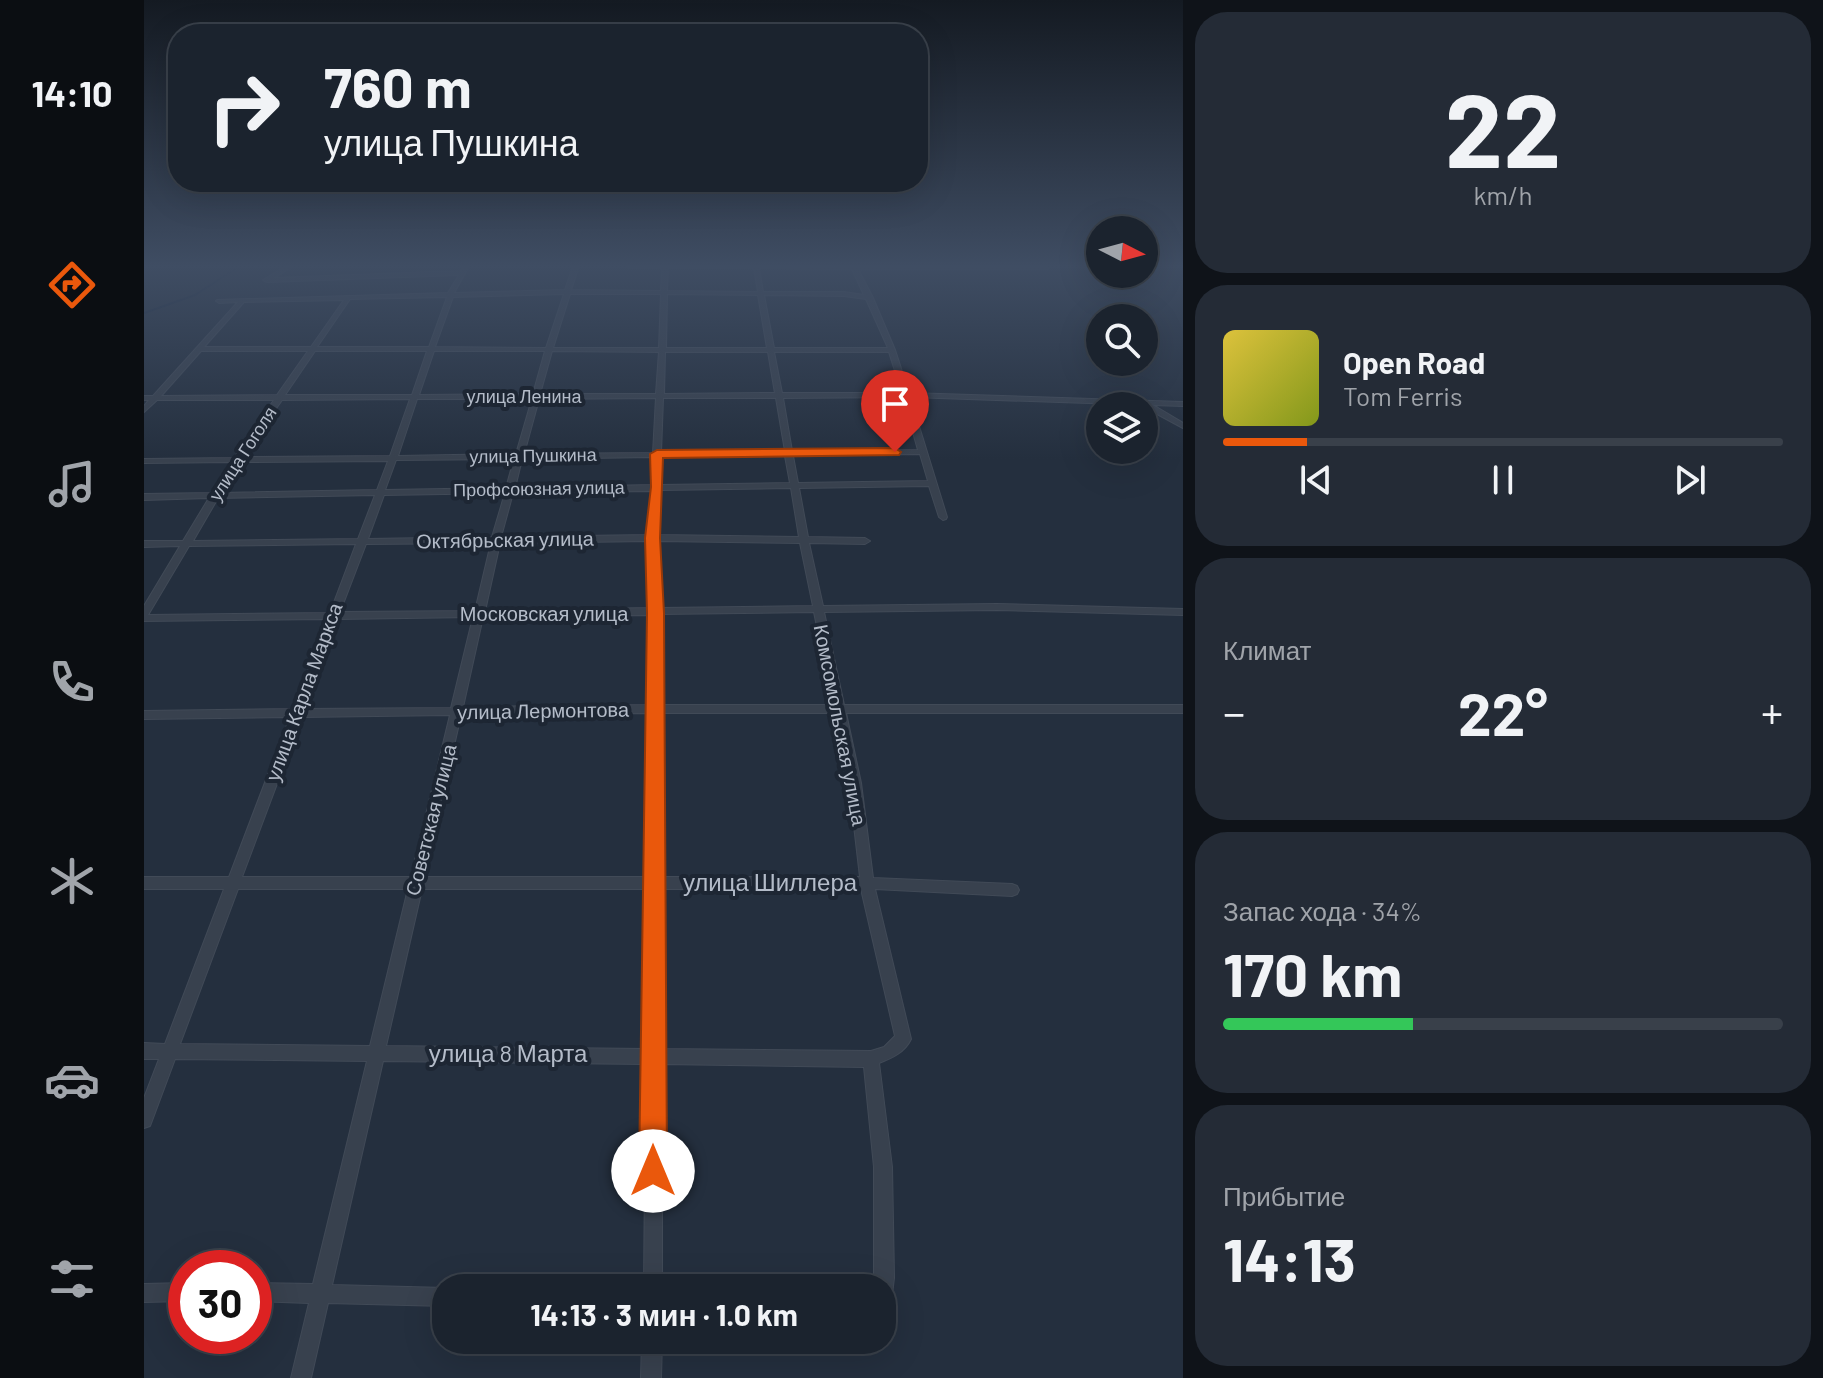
<!DOCTYPE html>
<html lang="ru">
<meta charset="utf-8">
<style>
:root{--surface:#1b232e;--page:#242b36;--text:#f1f3f6;--muted:#a0a4aa;--line:#39404a;--accent:#ea580c}
body{margin:0;font-family:Barlow,sans-serif;background:var(--page);color:var(--text);height:100vh;display:flex;flex-direction:column;font-size:30px;white-space:nowrap}
*{box-sizing:border-box;margin:0}
p{font-size:26px;color:var(--muted)}
.icon{flex:none;width:44px;height:44px;fill:none;stroke:currentColor;stroke-width:2;stroke-linecap:round;stroke-linejoin:round}
.map{position:relative;flex:1;overflow:hidden}
.side{display:flex;flex-direction:column;gap:12px;padding:12px;background:#0f1319;width:640px}
.side>*{flex:none}
.hud{position:absolute;left:24px;top:24px;width:760px;height:168px;border-radius:32px;box-shadow:0 8px 32px #0002,0 0 0 2px var(--line);background:#1b232e;color:var(--text);overflow:hidden}
.needle{width:52px;rotate:96deg}
.controls{position:absolute;left:942px;top:216px;display:grid;gap:16px}
.controls a{display:grid;place-items:center;width:72px;height:72px;border-radius:50%;background:var(--surface);box-shadow:0 8px 32px #0002,0 0 0 2px var(--line);font-size:40px}
.speed{position:absolute;left:24px;top:1250px;display:flex;gap:16px;font-size:40px;font-weight:700;text-align:center}
.speed>*{display:grid;place-content:center;width:104px;height:104px;border-radius:50%;background:var(--surface);box-shadow:0 8px 32px #0002,0 0 0 2px var(--line);line-height:1}
.speed .limit{border:12px solid #d22;background:#fff;color:#111}
.pin{position:absolute;display:grid;place-items:center;width:68px;height:68px;color:#fff;margin:-82px -34px;border-radius:50% 50% 50% 0;rotate:-45deg;box-shadow:0 0 8px #0007}
.pin .icon{rotate:45deg}
.me{position:absolute;width:88px;margin:-44px;rotate:0deg;stroke-linejoin:round;filter:drop-shadow(0 0 6px #0008)}
.turn{display:flex;align-items:center;gap:28px;height:168px;padding:0 24px;font-size:36px}
.turn .icon{width:104px;height:104px;stroke-width:2.5}
.turn b{display:block;font-size:56px;line-height:68px}
.big{font-size:60px;font-weight:700;line-height:1.1}
.side .widget{flex:1;display:flex;flex-direction:column;justify-content:center;gap:12px;min-width:0;padding:0 28px;border-radius:32px;background:var(--page)}
.side .dial{align-items:center;gap:0}
.dial b{font-size:104px;line-height:1}
.song{display:flex;align-items:center;gap:24px}
.cover{width:96px;height:96px;border-radius:12px;background:linear-gradient(135deg,hsl(50 70% 55%),hsl(70 70% 35%))}
.played{height:8px;border-radius:4px;background:linear-gradient(90deg,var(--accent) 15%,var(--line) 15%)}
.keys{display:flex;justify-content:space-around;direction:ltr}
.heat{display:flex;justify-content:space-between;align-items:center;font-size:44px;direction:ltr}
.charge{height:12px;border-radius:6px;background:linear-gradient(90deg,#34c759 34%,var(--line) 0)}
.trip{position:absolute;left:288px;top:1274px;width:464px;height:80px;border-radius:32px;background:var(--surface);box-shadow:0 8px 32px #0002,0 0 0 2px var(--line);font-weight:700;line-height:80px;text-align:center}
main{display:flex;flex:1;min-height:0}
.tabs{display:flex;flex-direction:column;width:144px;justify-content:space-around;align-items:center;background:#0b0e12;color:var(--muted)}
.tabs .icon{width:56px;height:56px}
.tabs .active{color:var(--accent)}
.tabs b{font-size:36px;color:var(--text)}
.map>svg:first-child{display:block}
.lines{fill:none;stroke-linecap:round;stroke-linejoin:round}
.stream{stroke:#17263c;stroke-width:2}
.minor-casing{stroke:#414a57;stroke-width:2}
.minor{fill:#38414e;fill-rule:evenodd}
.route{fill:#ea580c;stroke:#983908;stroke-width:2}
.labels{text-anchor:middle;stroke-width:8;stroke-linejoin:round;paint-order:stroke}
.far-street-label{font-size:18px;fill:#b4bcc9;stroke:#1d2633}
.street-label{font-size:20px;fill:#b4bcc9;stroke:#1d2633}
.near-street-label{font-size:24px;fill:#b4bcc9;stroke:#1d2633}
</style>
<main>
<nav class="tabs">
<b>14:10</b>
<svg class="icon active" aria-label="directions" viewBox="0 0 24 24"><path d="M12 3l9 9-9 9-9-9zM9 14v-3h6M13 9l2 2-2 2"/></svg>
<svg class="icon" aria-label="music" viewBox="0 0 24 24"><path d="M9 18V5l10-2v13"/><circle cx="6" cy="18" r="3"/><circle cx="16" cy="16" r="3"/></svg>
<svg class="icon" aria-label="phone" viewBox="0 0 24 24"><path d="M5 4h4l2 5-3 2q2 4 5 5l2-3 5 2v4C11 20 4 13 5 4z"/></svg>
<svg class="icon" aria-label="climate" viewBox="0 0 24 24"><path d="M12 3v18M4 7l16 10M4 17L20 7"/></svg>
<svg class="icon" aria-label="car" viewBox="0 0 24 24"><path d="M5 17H2v-5l4-1 3-4h7l3 4 3 1v5h-3M9 17h6M6 11h13"/><circle cx="7" cy="17" r="2"/><circle cx="17" cy="17" r="2"/></svg>
<svg class="icon" aria-label="filters" viewBox="0 0 24 24"><path d="M4 7h16M4 17h16"/><circle cx="9" cy="7" r="2"/><circle cx="15" cy="17" r="2"/></svg>
</nav>
<div class="map">
<svg width="1039" height="1378" viewBox="0 0 1039 1378">
<rect width="100%" height="100%" fill="#242f3e"/>
<g class="lines">
<path class="stream" d="M0,313L51,295L96,266"/>
<g class="minor-casing">
<g id="minor">
<path d="M142,266H149L130,278L316,271L319,266H325L310,293L421,290L429,266H435L427,290L517,291L518,268H485L482,266H902L904,269H714L729,298L751,350L765,393L1039,402V406L1009,405L1039,423V428L1002,408V405L766,397L803,517L802,519L799,520L795,517L785,486L655,488L664,537L721,538L726,541L721,544L665,543L679,606L853,604L1039,609V615L853,610L680,612L700,705H1039V713H702L717,783L729,878L868,884L873,886L875,890L873,894L868,896L731,889L767,1039C761,1052 748,1058 735,1063L748,1167L750,1278L747,1303L745,1310L738,1312V1288H730V1167L720,1067L518,1064V1288H500L502,1064L239,1061L188,1285L302,1288V1306L184,1303L167,1378H147L165,1303L110,1301V1283L169,1284L223,1061L31,1059L6,1126L0,1128V1098L15,1059H0V1043L21,1044L80,889H0V877H85L146,717L0,719V711L149,709L184,619L0,621V606L36,546L0,547V541H39L65,498L0,500V494L68,493L87,462L0,463V459L90,458L130,400H13L0,412V406L5,400H0V396H9L94,302L75,303L72,301L73,300L304,293L315,275L123,282L119,280ZM524,268H610L614,292L523,291ZM615,268L708,269L720,295L700,292H619ZM420,294L402,348L291,347L309,297ZM426,294H517L515,348H409ZM523,294L614,295L623,348H522ZM620,295L700,296L722,299L744,348H630ZM303,297L285,347H173L206,299ZM200,300L167,347H60L100,302ZM57,351H164L133,395L17,396ZM171,351H283L268,395H141ZM290,351H401L389,394L275,395ZM408,351L515,352L512,394H396ZM521,352H624L631,393L520,394ZM630,352H745L758,393H638ZM759,397L774,450L648,451L639,398ZM512,398L509,453L380,454L395,399ZM519,398H632L641,451L517,453ZM266,399L246,456L98,457L138,400ZM273,399H388L372,454L254,456ZM776,454L784,481L654,483L649,456ZM641,456L646,483L516,485L517,457ZM509,457L508,485L371,488L378,459ZM370,459L362,488L241,490L252,460ZM244,461L233,490L77,493L95,462ZM647,488L655,537L515,535L516,490ZM507,491L506,535L357,537L369,493ZM361,493L348,537L224,539L240,495ZM231,495L214,539L49,541L74,498ZM506,541V608L341,611L356,543ZM515,541L656,543L669,606L516,608ZM347,543L331,611L196,612L222,544ZM212,544L186,613L4,615L45,546ZM670,612L689,705H516V614ZM506,615L505,705L319,707L339,617ZM329,617L307,708L160,709L194,619ZM505,713L503,877H280L317,715ZM516,713H691L705,783L716,877H517ZM306,715L267,877H98L158,717ZM94,889H264L226,1046L36,1044ZM278,889H503L502,1049L242,1046ZM517,889H717L751,1036L740,1047L727,1051L518,1049Z"/>
<path d="M42,1283V1301L0,1302V1284Z"/>
<path d="M498,1340H518L517,1378H497Z"/>
</g>
</g>
<use href="#minor" class="minor"/>
</g>
<linearGradient id="sky" x2="0" y2="1"><stop stop-color="#141a22"/><stop offset="0.58" stop-color="#3f4d63"/><stop offset="1" stop-color="#3f4d63" stop-opacity="0"/></linearGradient>
<rect width="1039" height="459" fill="url(#sky)"/>
<path class="route" d="M751,448L757,452L755,455L519,458L516,538L520,613L523,1171L519,1182L509,1186L499,1182L495,1171L503,613L501,538L507,487L506,454L513,450Z"/>
<g class="labels">
<g class="far-street-label">
<text x="380" y="403">улица Ленина</text>
<text transform="translate(99 454) rotate(-57)" y="6">улица Гоголя</text>
<text transform="translate(389 456) rotate(-1)" y="6">улица Пушкина</text>
<text transform="translate(395 489) rotate(-1)" y="6">Профсоюзная улица</text>
</g>
<g class="street-label">
<text transform="translate(361 540) rotate(-1)" y="7">Октябрьская улица</text>
<text x="400" y="621">Московская улица</text>
<text transform="translate(160 692) rotate(-70)" y="7">улица Карла Маркса</text>
<text transform="translate(399 711) rotate(-1)" y="7">улица Лермонтова</text>
<text transform="translate(696 725) rotate(79)" y="7">Комсомольская улица</text>
<text transform="translate(287 820) rotate(-76)" y="7">Советская улица</text>
</g>
<g class="near-street-label">
<text x="626" y="891">улица Шиллера</text>
<text x="364" y="1062">улица 8 Марта</text>
</g>
</g>
</svg>
<div class="controls">
<a><svg class="needle" viewBox="-14 -14 28 28"><path d="M0-13l5 13h-10z" fill="#e53935"/><path d="M0 13l5-13h-10z" fill="#a0a4aa"/></svg></a>
<a><svg class="icon" aria-label="search" viewBox="0 0 24 24"><circle cx="10" cy="10" r="6"/><path d="M15 15l6 6"/></svg></a>
<a><svg class="icon" aria-label="layers" viewBox="0 0 24 24"><path d="M12 4l9 5-9 5-9-5zM3 14l9 5 9-5"/></svg></a>
</div>
<div class="speed"><div class="limit">30</div></div>
<div class="pin" style="left:751px;top:452px;background:#d93025"><svg class="icon" aria-label="arrive" viewBox="0 0 24 24"><path d="M6 21V4h12l-3 4 3 4H6"/></svg></div>
<svg class="me" style="left:509px;top:1171px" viewBox="-20 -20 40 40"><circle r="19" fill="#fff"/><path d="M0-13L10 11 0 6-10 11z" fill="#ea580c"/></svg>
<div class="trip">14:13 · 3 мин · 1.0 km</div>
<div class="hud">
<div class="turn"><svg class="icon" aria-label="right" viewBox="0 0 24 24"><path d="M7 20v-9h11M14 6l5 5-5 5"/></svg><div><b>760 m</b>улица Пушкина</div></div>
</div>
</div>
<section class="side">
<div class="widget dial"><b>22</b><p>km/h</p></div>
<div class="widget">
<div class="song"><i class="cover"></i><div><b>Open Road</b><p>Tom Ferris</p></div></div>
<div class="played"></div>
<div class="keys"><svg class="icon" aria-label="previous" viewBox="0 0 24 24"><path d="M18 5L8 12l10 7zM5 5v14"/></svg><svg class="icon" aria-label="pause" viewBox="0 0 24 24"><path d="M8 5v14M16 5v14"/></svg><svg class="icon" aria-label="next" viewBox="0 0 24 24"><path d="M6 5l10 7-10 7zM19 5v14"/></svg></div>
</div>
<div class="widget"><p>Климат</p>
<div class="heat"><a>−</a><b class="big">22°</b><a>+</a></div>
</div>
<div class="widget"><p>Запас хода · 34%</p><b class="big">170 km</b><div class="charge"></div></div>
<div class="widget"><p>Прибытие</p><b class="big">14:13</b></div>
</section>
</main>
